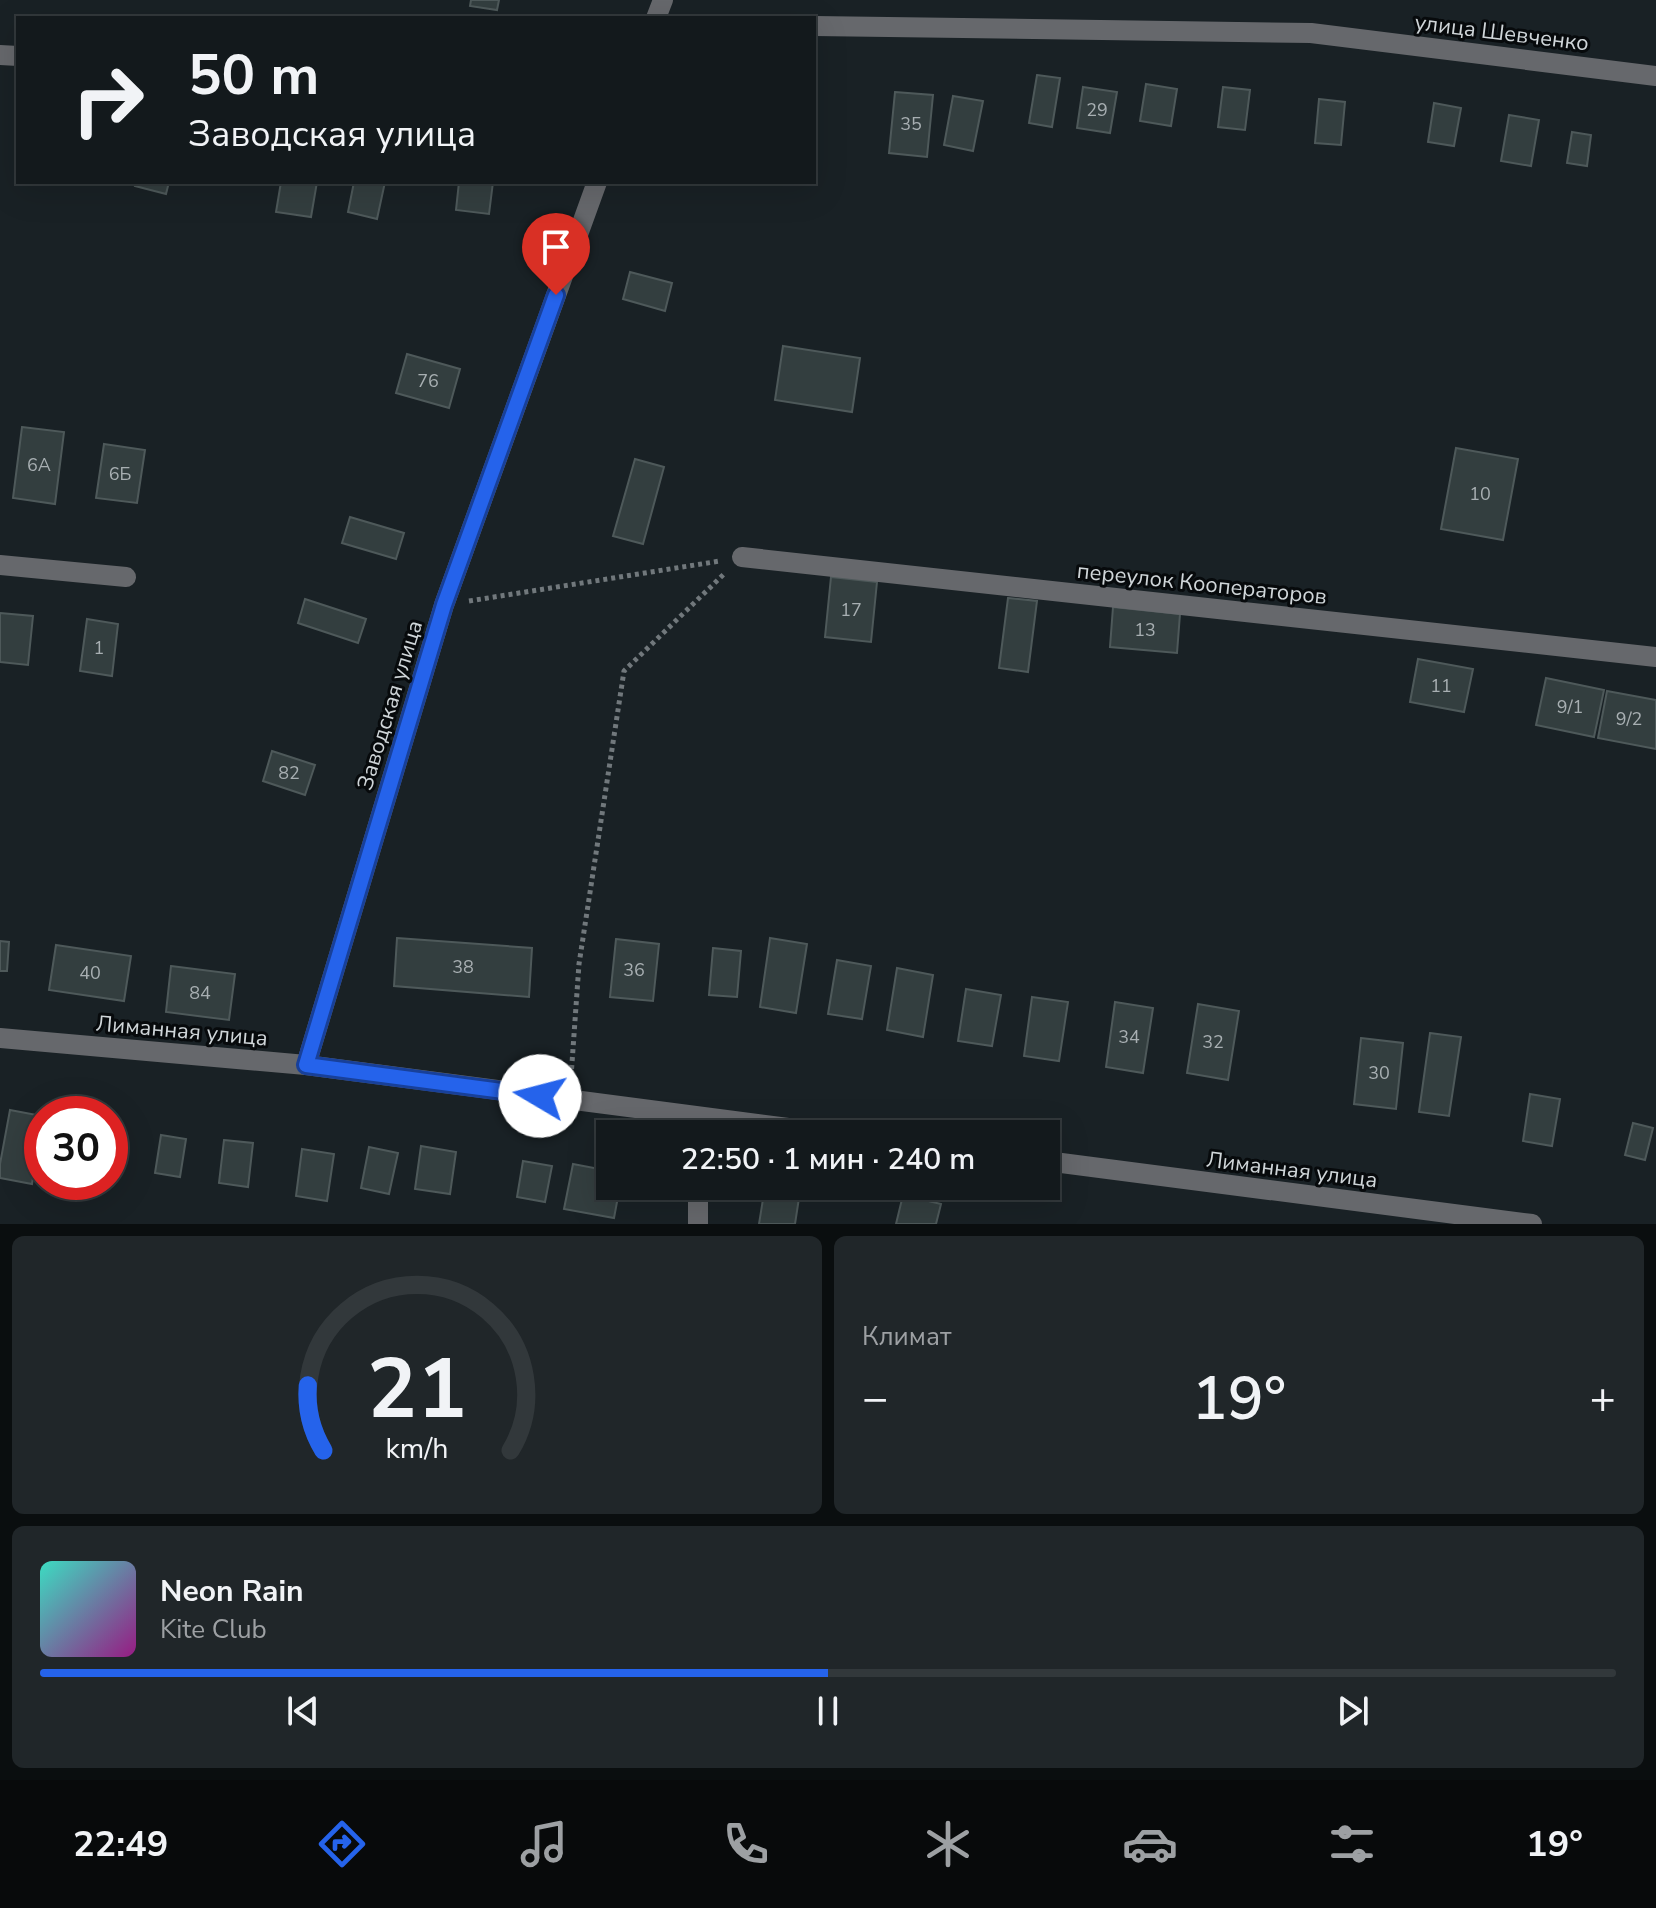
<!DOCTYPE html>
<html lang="ru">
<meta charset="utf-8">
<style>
:root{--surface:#13191c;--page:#202629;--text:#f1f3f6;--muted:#9da0a3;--line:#32383b;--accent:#2563eb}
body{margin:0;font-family:"Nunito Sans",sans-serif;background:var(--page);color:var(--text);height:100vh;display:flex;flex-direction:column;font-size:30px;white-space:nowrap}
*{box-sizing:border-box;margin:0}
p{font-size:26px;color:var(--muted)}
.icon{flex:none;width:44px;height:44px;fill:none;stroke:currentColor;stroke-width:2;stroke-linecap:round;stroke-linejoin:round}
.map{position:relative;height:1224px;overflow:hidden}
.details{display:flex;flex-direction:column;gap:12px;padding:12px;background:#0a0e0f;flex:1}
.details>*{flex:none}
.top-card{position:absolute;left:16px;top:16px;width:800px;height:168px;border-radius:0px;box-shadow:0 8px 32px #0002,0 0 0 2px var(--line);background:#13191c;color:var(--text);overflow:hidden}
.speed{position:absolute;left:24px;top:1096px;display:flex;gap:16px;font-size:40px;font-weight:700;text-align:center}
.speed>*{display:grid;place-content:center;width:104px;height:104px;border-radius:50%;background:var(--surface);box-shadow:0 8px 32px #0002,0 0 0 2px var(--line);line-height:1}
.speed .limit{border:12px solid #d22;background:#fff;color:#111}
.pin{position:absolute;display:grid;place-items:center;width:68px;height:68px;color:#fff;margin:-82px -34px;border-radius:50% 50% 50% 0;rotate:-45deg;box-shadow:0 0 8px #0007}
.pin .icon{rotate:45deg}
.me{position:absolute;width:88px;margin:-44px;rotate:278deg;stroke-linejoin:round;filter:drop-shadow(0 0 6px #0008)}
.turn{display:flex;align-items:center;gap:28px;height:168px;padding:0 40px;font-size:36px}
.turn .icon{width:104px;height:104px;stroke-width:2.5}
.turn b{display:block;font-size:56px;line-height:68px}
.big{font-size:60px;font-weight:600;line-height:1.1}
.details .widget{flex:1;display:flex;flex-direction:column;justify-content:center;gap:12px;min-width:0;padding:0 28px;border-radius:12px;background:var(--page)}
.details .dial{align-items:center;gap:0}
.dial svg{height:208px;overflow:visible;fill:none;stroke:var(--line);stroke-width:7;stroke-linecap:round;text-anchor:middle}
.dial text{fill:var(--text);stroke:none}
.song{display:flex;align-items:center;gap:24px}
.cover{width:96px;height:96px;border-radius:12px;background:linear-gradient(135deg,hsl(170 70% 55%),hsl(310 70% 35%))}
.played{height:8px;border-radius:4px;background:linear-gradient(90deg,var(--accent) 50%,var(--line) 50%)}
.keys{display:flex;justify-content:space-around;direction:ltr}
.heat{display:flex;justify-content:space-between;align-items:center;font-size:44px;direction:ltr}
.details .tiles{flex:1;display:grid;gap:12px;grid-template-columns:1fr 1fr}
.widget:last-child{grid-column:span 2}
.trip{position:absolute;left:596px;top:1120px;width:464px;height:80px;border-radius:0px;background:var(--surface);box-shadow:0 8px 32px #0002,0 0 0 2px var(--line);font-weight:600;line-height:80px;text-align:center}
.tabs{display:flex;height:128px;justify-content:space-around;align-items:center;background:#080a0b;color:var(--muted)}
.tabs .icon{width:56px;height:56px}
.tabs .on{color:var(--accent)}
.tabs b{font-size:36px;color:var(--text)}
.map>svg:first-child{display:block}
.building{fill:#333e3f;stroke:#4e595a;stroke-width:2}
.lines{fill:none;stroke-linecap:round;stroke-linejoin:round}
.path{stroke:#71787c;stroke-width:5;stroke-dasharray:4 4;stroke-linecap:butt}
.minor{stroke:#66686c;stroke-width:20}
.route-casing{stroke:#184099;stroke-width:20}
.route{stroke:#2563eb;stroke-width:14}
.labels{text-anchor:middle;stroke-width:6;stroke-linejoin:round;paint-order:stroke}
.number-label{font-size:18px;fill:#a8afb2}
.street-label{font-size:22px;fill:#cfd5d8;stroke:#070a0c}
</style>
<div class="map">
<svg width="1656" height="1224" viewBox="0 0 1656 1224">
<rect width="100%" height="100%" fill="#192125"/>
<g class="building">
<path d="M471,0H499L497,10L470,6Z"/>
<path d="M1037,75L1060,78L1052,127L1029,123Z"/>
<path d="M1146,84L1177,89L1171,126L1140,121Z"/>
<path d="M1083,87L1117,92L1110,133L1077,128Z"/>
<path d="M1223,87L1250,90L1245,130L1218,127Z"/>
<path d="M895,92L933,95L927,157L889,153Z"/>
<path d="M953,96L983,101L973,151L944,145Z"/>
<path d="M1319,99L1345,102L1341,145L1315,143Z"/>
<path d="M1434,103L1461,108L1454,146L1428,142Z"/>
<path d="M1509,115L1539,120L1531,166L1501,161Z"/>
<path d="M1572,132L1591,135L1587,166L1567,163Z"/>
<path d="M136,182H169L166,194L135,186Z"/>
<path d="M281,182H317L311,217L276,212Z"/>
<path d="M354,182H385L377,219L348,212Z"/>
<path d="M459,182H493L489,214L456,210Z"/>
<path d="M630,272L672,283L665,311L623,299Z"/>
<path d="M783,346L860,358L852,412L775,400Z"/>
<path d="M407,354L460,369L449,408L396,393Z"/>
<path d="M22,427L64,432L55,504L13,498Z"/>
<path d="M104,444L145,450L137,503L96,498Z"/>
<path d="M1456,448L1518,459L1503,540L1441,529Z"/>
<path d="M635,459L664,467L643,544L613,536Z"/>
<path d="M350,517L404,533L396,559L342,543Z"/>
<path d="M831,577L877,582L871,642L825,637Z"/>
<path d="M1008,598L1037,601L1028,672L999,668Z"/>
<path d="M305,599L366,619L358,643L298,623Z"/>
<path d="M1113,607L1180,614L1177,653L1110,647Z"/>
<path d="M0,613L33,616L28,665L0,662Z"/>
<path d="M87,619L118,624L112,676L80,671Z"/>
<path d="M1418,659L1473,669L1464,712L1410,702Z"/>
<path d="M1546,678L1604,690L1594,737L1536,725Z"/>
<path d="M1607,691L1656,700V749L1598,738Z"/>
<path d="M272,751L315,765L305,795L263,781Z"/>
<path d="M397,938L532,948L529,997L394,986Z"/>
<path d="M770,938L807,944L796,1013L760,1007Z"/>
<path d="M616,939L659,944L653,1001L610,997Z"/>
<path d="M0,941L9,942L7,971H0Z"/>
<path d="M56,945L131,956L124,1001L49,990Z"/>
<path d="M713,948L741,951L737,997L709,995Z"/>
<path d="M837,960L871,966L862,1019L828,1014Z"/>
<path d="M171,966L235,974L229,1020L166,1012Z"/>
<path d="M897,968L933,975L923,1037L887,1030Z"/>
<path d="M966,989L1001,995L992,1046L958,1041Z"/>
<path d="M1032,997L1068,1002L1059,1061L1024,1056Z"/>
<path d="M1115,1002L1153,1008L1143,1073L1106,1067Z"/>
<path d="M1198,1004L1239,1011L1228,1080L1187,1073Z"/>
<path d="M1430,1033L1461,1037L1449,1116L1419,1112Z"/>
<path d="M1361,1038L1403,1043L1396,1109L1354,1104Z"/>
<path d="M1530,1094L1560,1099L1552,1146L1523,1141Z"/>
<path d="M10,1110L42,1116L32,1184L0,1178V1164Z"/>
<path d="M1633,1123L1653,1128L1645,1160L1625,1155Z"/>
<path d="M110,1125L121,1127L110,1172Z"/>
<path d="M161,1135L186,1139L180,1177L155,1173Z"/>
<path d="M224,1140L253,1143L248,1187L219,1183Z"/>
<path d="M421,1146L456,1152L450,1194L415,1189Z"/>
<path d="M369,1147L398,1153L389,1194L361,1188Z"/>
<path d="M302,1149L334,1154L327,1201L296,1196Z"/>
<path d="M523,1161L552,1166L545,1202L517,1197Z"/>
<path d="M573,1164L610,1171V1186H620L614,1218L564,1209Z"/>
<path d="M764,1193L799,1198L795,1224H759Z"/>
<path d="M903,1195L941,1204L936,1224H896Z"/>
</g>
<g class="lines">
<g class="path">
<path d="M469,601L720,561"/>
<path d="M571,1077L579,964L624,671L725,573"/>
</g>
<g class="minor">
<path d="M656,18L663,0"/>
<path d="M814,26L1311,33L1656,76"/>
<path d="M0,55L18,56"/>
<path d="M742,557L1656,657"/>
<path d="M0,565L126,577"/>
<path d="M0,1038L306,1065L835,1134"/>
<path d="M306,1065L444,605L597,182"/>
<path d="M1046,1161L1532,1224"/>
<path d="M698,1224V1186"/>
</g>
</g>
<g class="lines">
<g class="route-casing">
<path id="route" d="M540,1096L306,1065L444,605L556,295"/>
</g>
<use href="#route" class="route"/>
</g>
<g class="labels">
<g class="number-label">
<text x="1097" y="116">29</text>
<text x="911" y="130">35</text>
<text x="428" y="387">76</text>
<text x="39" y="471">6А</text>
<text x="120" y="480">6Б</text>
<text x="1480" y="500">10</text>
<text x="851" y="616">17</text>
<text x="1145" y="636">13</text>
<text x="99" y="654">1</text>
<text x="1441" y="692">11</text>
<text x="1570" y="713">9/1</text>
<text x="1629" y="725">9/2</text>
<text x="289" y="779">82</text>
<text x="463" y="973">38</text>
<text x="634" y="976">36</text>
<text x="90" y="979">40</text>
<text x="200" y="999">84</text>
<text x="1129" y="1043">34</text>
<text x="1213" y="1048">32</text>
<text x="1379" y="1079">30</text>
</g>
<g class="street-label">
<text transform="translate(1502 32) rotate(7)" y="8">улица Шевченко</text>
<text transform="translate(1202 583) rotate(6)" y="8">переулок Кооператоров</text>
<text transform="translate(389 705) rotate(-73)" y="8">Заводская улица</text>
<text transform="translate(182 1030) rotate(5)" y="8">Лиманная улица</text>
<text transform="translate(1292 1169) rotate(7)" y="8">Лиманная улица</text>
</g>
</g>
</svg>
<div class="speed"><div class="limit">30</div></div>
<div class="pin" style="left:556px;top:295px;background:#d93025"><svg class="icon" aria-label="arrive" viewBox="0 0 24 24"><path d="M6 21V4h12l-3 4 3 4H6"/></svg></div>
<svg class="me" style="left:540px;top:1096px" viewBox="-20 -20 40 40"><circle r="19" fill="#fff"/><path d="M0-13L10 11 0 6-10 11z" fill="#2563eb"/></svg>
<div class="trip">22:50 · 1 мин · 240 m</div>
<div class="top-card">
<div class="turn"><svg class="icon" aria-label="right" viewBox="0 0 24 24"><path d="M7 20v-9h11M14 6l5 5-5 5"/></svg><div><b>50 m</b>Заводская улица</div></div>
</div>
</div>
<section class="details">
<div class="tiles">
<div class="widget dial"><svg viewBox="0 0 100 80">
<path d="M14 69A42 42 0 1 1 86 69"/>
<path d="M14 69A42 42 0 0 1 8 44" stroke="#2563eb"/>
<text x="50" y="56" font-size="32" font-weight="700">21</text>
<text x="50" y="72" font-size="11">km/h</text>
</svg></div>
<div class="widget"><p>Климат</p>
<div class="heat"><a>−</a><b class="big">19°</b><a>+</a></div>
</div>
<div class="widget">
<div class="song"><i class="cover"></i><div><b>Neon Rain</b><p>Kite Club</p></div></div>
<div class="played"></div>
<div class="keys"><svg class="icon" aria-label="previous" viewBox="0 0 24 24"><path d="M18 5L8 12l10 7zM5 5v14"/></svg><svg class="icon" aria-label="pause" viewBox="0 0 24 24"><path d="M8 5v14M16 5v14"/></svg><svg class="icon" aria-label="next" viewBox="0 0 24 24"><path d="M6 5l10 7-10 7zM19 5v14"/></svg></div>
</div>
</div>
</section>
<nav class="tabs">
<b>22:49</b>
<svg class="icon on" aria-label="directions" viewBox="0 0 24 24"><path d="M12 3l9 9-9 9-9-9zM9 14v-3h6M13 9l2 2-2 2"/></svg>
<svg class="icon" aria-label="music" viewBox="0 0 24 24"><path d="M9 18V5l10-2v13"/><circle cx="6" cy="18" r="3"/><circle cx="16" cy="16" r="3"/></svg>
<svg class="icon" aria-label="phone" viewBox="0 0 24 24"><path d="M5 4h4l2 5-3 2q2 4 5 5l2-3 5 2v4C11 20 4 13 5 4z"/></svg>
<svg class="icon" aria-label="climate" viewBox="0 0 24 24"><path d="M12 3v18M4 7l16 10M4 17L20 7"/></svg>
<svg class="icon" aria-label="car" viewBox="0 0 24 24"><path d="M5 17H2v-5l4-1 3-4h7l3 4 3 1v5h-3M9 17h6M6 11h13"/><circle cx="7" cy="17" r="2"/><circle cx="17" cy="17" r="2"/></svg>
<svg class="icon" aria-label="filters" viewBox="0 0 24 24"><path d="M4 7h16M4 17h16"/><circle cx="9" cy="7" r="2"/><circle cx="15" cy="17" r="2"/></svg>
<b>19°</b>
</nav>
